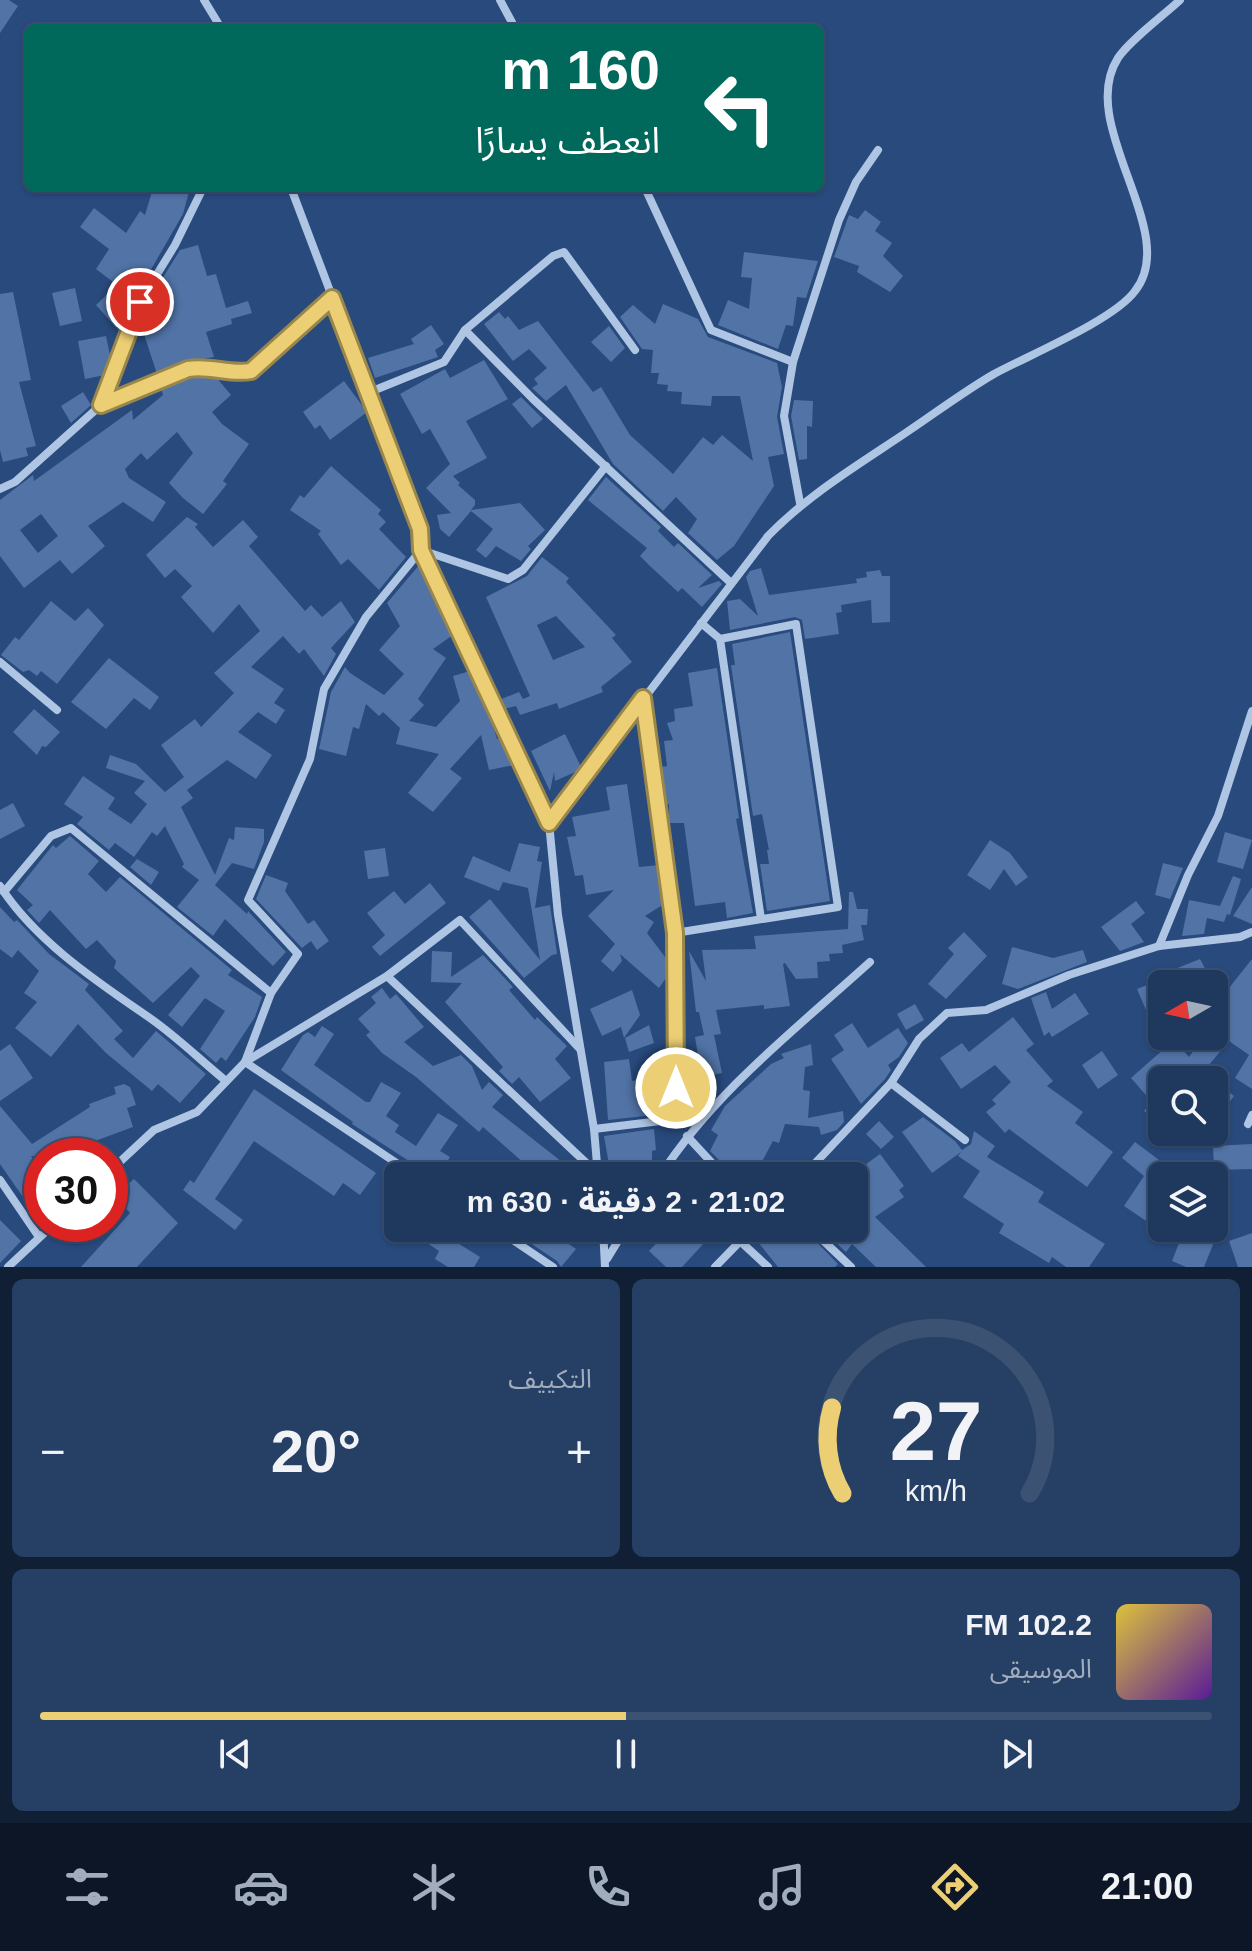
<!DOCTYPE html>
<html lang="ar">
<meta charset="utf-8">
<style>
:root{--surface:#1e385e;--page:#263f64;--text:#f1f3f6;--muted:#a1acbc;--line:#3c5273;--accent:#ecce74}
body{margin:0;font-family:Helvetica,"Noto Sans Arabic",sans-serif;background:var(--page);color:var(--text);direction:rtl;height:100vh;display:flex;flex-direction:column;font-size:30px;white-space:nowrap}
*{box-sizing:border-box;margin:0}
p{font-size:26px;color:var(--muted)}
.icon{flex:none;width:44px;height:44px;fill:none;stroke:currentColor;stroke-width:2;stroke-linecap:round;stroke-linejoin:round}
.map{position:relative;height:1267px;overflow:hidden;direction:ltr}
.details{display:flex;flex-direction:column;gap:12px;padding:12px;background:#101f34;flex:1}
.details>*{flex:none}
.top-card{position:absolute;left:24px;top:24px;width:800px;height:168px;border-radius:12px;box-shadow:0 2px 6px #0004,0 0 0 2px var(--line);direction:rtl;background:#00695c;color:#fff;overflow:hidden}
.needle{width:52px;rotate:261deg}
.buttons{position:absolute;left:1148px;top:970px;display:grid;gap:16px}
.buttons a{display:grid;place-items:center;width:80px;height:80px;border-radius:12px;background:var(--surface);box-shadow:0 2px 6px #0004,0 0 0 2px var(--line);font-size:40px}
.speed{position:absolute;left:24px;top:1138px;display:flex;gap:16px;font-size:40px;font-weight:700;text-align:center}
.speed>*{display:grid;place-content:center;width:104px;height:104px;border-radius:50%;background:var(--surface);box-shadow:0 2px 6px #0004,0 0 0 2px var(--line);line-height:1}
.speed .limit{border:12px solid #d22;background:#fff;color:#111}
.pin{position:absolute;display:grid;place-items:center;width:68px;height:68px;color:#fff;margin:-34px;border:4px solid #fff;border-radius:50%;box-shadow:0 2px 8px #0007}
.me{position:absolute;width:88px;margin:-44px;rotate:0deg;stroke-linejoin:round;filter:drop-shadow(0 0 6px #0008)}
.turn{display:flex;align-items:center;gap:28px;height:168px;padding:0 32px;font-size:36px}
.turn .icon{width:104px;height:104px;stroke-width:2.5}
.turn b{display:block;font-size:56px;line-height:68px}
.big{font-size:60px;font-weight:800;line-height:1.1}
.details .card{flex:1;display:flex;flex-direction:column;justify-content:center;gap:12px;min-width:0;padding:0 28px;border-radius:12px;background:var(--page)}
.details .dial{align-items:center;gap:0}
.dial svg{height:208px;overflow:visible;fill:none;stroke:var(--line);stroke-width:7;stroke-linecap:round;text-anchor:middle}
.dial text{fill:var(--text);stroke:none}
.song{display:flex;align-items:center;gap:24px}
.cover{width:96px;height:96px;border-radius:12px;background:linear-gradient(135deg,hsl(50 70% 55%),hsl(270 70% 35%))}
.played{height:8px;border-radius:4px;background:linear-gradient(90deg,var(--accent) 50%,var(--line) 50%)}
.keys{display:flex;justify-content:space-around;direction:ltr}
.heat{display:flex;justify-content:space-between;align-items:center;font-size:44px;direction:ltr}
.details .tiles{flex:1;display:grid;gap:12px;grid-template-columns:1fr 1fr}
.card:last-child{grid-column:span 2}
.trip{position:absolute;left:384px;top:1162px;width:484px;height:80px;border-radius:12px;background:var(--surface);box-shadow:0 2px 6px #0004,0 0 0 2px var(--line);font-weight:800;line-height:80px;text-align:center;direction:rtl}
.dock{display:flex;height:128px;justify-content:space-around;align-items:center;background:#0c1626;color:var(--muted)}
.dock .icon{width:56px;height:56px}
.dock .active{color:var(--accent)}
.dock b{font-size:36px;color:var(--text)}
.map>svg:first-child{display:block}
.building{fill:#5173a6;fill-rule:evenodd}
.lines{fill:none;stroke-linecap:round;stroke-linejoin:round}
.minor{stroke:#aec5e4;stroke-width:8}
.route-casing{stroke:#99864b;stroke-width:20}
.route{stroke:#ecce74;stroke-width:14}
</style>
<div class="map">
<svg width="1252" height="1267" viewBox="0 0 1252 1267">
<rect width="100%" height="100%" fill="#284a7d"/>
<g class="building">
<path d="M0,0H9L18,6L0,33Z"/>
<path d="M153,188H190L183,214L134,299L121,333L96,305L117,285L96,269L109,249L80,227L94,208L126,233L140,211L145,215Z"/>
<path d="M865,210L881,222L875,231L892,243L883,256L903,276L890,292L857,272L859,266L834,257L849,215L858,219Z"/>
<path d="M198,245L207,276L216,274L226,308L248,301L252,313L231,319L232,324L206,332L214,357L186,362L157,374L140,322L146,305L180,250Z"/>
<path d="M744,252L818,261L806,298L797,297L793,326L786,325L778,349L718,325L728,300L749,309L752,278L741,277Z"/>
<path d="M75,288L82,321L60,326L52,293Z"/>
<path d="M13,292L31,380L19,382L36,446L26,448L28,456L3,462L0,450V294Z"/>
<path d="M663,304L698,319L708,337L777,363L782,387L777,417L784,454L768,457L774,486L734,546L717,560L688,533L697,519L676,497L663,511L613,464L566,385L546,401L532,388L538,384L534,379L547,368L529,349L513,361L484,324L499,312L505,319L508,316L519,330L538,321L593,392L601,387L630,435L673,474L703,437L713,445L722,435L753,461L740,396H712L711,406L681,404L682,392L667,391L668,385L657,384L659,373H651L653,350L642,349L620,317L633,305L655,324Z"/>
<path d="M431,325L444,344L435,350L438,357L375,378L368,358L414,344L411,339Z"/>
<path d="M609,326L625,348L611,362L591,342Z"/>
<path d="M106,336L111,360L105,375L85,379L78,341Z"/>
<path d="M484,360L508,399L466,421L487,458L453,476L460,483L458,485L475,500V505L471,510L520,503L545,530L528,546L531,549L521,561L496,546L486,558L476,550L493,529L471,511L449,537L440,529L437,515L451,513L426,488L450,464L430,429L422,434L400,394L445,369L450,378Z"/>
<path d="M190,376H215L231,395L212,412L222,424L249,444L223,481L227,484L203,514L183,498L169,483L193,453L177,432L147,460L141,453L125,469L129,478L166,502L153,522L123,502L88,526L105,546L72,574L60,560L24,588L0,556V500L33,475L34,481L132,410L133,420L163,395L161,388ZM41,514L58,536L38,553L20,530Z"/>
<path d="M344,381L367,412L330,440L320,425L315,429L303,412Z"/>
<path d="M83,392L91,405L71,423L61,406Z"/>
<path d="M521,397L543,419L532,428L512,404Z"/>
<path d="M794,400L813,401L812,427L807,426V459L799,460L791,416Z"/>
<path d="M331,466L381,510L378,514L386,522L379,529L406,557L379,590L348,559L341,565L318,534L321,531L290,510L300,495L304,498Z"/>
<path d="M606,477L661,527L658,531L674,547L678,543L712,575L698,588L719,581L722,584L702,607L682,588L678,592L650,566L640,556L647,548L588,500Z"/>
<path d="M187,517L198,524L195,527L213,547L243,520L258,537L249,546L305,611L311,605L322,617L341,601L355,622L331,648L336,654L324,676L304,649L299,654L283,636L251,667L284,689L274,703L285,710L276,724L258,712L238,732L272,755L256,779L227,760L187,790L193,798L181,807L215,875L229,838L234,840L235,827L264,829V842L254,869L232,863L215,885L247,914L248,911L286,952L273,966L225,919L213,936L177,907L199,880L182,867L184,864L165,826L157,836L152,832L134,857L115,843L109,850L77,824L83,817L64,804L83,776L115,798L108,809L131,824L147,804L134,793L145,781L106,768L110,755L136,764L165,792L184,777L161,745L195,719L201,727L234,693L214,673L260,631L239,604L213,633L181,597L192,586L175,569L165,578L146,555Z"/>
<path d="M542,557L569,578L566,582L616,635L612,638L632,662L601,687L603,692L559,709L557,703L520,715L516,706L504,709L499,700L519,692L523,699L530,696L486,597L527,576ZM556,616L585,647L553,660L537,625Z"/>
<path d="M420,564L453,635L433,649L446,658L418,699L424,705L409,721L436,727L460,701L453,676L470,671L490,715L497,739L501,738L514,765L489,770L481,735L450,769L462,778L433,812L408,793L439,754L396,744L400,728L383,712L379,716L366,704L359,729L353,727L346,756L319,749L331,692L345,667L350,673L384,695L404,674L379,650L400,626L387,603Z"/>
<path d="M761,568L769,595L857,583L856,579L867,577L866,572L880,570L882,576H890V622L872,623L871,600L841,605L842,612L836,613L839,634L805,639L802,620L795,617L730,630L727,601L740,599L758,616L746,577L750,571Z"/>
<path d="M51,601L75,621L88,608L104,625L57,684L41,671L37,676L29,670L23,672L1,655L15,637L19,640Z"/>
<path d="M790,632L830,901L767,911L760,864H769L767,850H769L762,814L753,816L731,665H735L732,644Z"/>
<path d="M109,658L159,697L150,710L134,698L106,729L71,702Z"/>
<path d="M717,668L739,818L736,819L753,913L727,918L725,902L695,906L684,823H669V804L665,805L660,767L667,766L664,741L673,740L667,723L675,721L674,709L693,706L688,673Z"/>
<path d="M34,709L60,732L46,747L42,746L37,755L13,732Z"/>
<path d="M565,734L582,769L555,781L554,772L550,791L531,751Z"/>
<path d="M627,784L639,867L659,865L664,904L645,916L654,922L647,933L668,961V975L659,988L620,954L622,961L613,972L601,961L615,944L588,916L614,890L586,895L583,875L575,876L567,837L576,836L572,817L610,810L606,787Z"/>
<path d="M13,803L25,826L0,839V810Z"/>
<path d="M1225,832L1252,840L1243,869L1217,862Z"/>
<path d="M70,836L99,861L88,874L106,892L120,877L232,970L228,975L262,997L255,1017L226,1061L221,1057L216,1063L200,1049L225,1011L205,998L182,1027L168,1015L200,976L191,967L153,1003L114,968L116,961L97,940L86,949L50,910L39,923L27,910L33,905L17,890L53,845L56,848Z"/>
<path d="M990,840L1010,853L1028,877L1016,886L1004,869L990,890L967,875Z"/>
<path d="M519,843L540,847L537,861L542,862L535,908L550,905L557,954L552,955L524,978L469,917L490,899L540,960L528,888L503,882L499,891L464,877L473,856L510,872Z"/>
<path d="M385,848L389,876L368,879L364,851Z"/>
<path d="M137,859L159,872L151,885L130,867Z"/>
<path d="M1163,863L1183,868L1170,899L1155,895Z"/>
<path d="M266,875L288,883L285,891L308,924L314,920L329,941L317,950L311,941L302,948L256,899Z"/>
<path d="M1233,876L1241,879L1230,915L1227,914L1224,922L1207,918L1204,934L1182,936L1189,900L1220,906Z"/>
<path d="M430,883L446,903L380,956L372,947L385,935L367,913L394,891L405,904Z"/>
<path d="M1252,887V924L1233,916Z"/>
<path d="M849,892H853L857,909H868L867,925H861L864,940L842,945L843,953L829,954L830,961L817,962L818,978L796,979L785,963L783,964L790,1006L764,1009V1005L716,1010L721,1034L714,1035L722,1073L693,1079L688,1058L698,1055L695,1037L704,1035L699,1012H696L689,951L706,981L702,950L756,949L754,936L848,929Z"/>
<path d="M1136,901L1145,913L1131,924L1144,942L1120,951L1101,927Z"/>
<path d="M0,907L14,922L17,920L49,954L89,984L85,990L123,1031L114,1039L133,1058L156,1031L206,1074L180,1103L158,1084L152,1091L106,1053L78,1024L51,1057L15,1028L37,1002L24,993L39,971L18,950L12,958L0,949Z"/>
<path d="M964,932L987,956L946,999L928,984L954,954L948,948Z"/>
<path d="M1012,947L1053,958L1083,950L1087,962L1018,989L1002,984Z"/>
<path d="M432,951L452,952L451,977L483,955L513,987L509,990L535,1020L537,1017L567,1046L555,1059L571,1078L540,1102L519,1077L512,1084L499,1071L503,1067L445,1002L462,983L431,982Z"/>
<path d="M1200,959L1208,974L1188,984H1171L1165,973Z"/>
<path d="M1252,959V1089L1235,1078L1249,1055L1229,1041L1203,1072L1213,1080H1192L1178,1069L1167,1080H1162V1126L1144,1111L1152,1102L1131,1078L1174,1040L1189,1057L1204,1036H1214V985L1221,998Z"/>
<path d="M1162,979V1004L1146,1010L1137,989Z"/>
<path d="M382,988L390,999L396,994L424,1027L404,1042L433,1066L461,1055L472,1066L482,1090L489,1082L503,1095L492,1107L580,1176H544L527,1163L526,1165L483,1127L479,1132L416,1077L382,1053L366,1035L370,1032L358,1019L376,1003L371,997Z"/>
<path d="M632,990L640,1015L624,1038L621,1027L602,1036L590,1009Z"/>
<path d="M1046,992L1052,1009L1075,993L1089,1014L1052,1037L1049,1032L1044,1036L1031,998Z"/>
<path d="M915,1004L924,1020L906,1030L897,1014Z"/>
<path d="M1013,1017L1034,1044L1026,1050L1053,1081L1047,1086L1083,1112L1075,1123L1113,1152L1087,1187L1009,1129L1005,1133L986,1112L996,1104L992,1100L1011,1082L995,1065L961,1089L940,1058L962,1043L969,1052Z"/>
<path d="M852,1023L868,1048L898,1028L908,1043L899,1057L888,1065L891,1070L885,1079L861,1104L831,1059L844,1050L834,1035Z"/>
<path d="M649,1025L654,1043L629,1052L625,1038Z"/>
<path d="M322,1026L334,1034L314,1065L366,1102H370L381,1082L401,1093L386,1116L399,1125L395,1132L416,1146L438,1113L458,1125L440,1151L450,1157L447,1162L469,1176H432L352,1124L353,1122L281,1070L303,1035L308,1032L315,1037Z"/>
<path d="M10,1044L33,1078L0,1101V1051Z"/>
<path d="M811,1044L813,1065L805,1067L803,1090L810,1091L808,1118L843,1111L844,1122L837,1130L821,1135L819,1127L785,1124L779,1143L773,1141L759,1167L767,1176H735L710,1151L718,1135L711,1130L725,1106L771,1064L784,1058L781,1054Z"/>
<path d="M1102,1051L1118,1075L1098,1089L1082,1065Z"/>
<path d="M629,1059L632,1081L657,1077L663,1114L608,1120L604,1062Z"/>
<path d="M1214,1080L1234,1096L1214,1122Z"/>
<path d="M124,1084L130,1087L136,1105L127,1108L133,1127L95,1141L97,1144L78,1156H31L42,1172V1189L25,1200L0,1164V1106L32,1144L90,1107L89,1104L116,1094L114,1087Z"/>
<path d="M254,1089L376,1173L360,1195L343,1183L334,1196L254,1141L215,1199L243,1220L235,1230L183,1190L190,1180L194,1183Z"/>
<path d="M923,1117L955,1141L962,1150L971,1144L974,1131L995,1146L987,1157L1044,1192L1038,1202L1105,1244L1089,1267H1066L1052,1257L1049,1263L999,1233L1004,1224L963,1197L980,1171L958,1156L961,1152L932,1173L902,1132Z"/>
<path d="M879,1121L894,1137L881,1149L866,1134Z"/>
<path d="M654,1129L656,1150L652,1151V1176H611L604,1136Z"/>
<path d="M1135,1142L1171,1169L1150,1194L1162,1203V1228H1178L1214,1242L1204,1267H1186L1172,1261L1179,1243L1124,1206L1144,1176L1122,1158Z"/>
<path d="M1252,1144V1169L1214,1170L1213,1146Z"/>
<path d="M880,1154L904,1186L899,1190L904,1197L875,1217L926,1267H876L852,1244L846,1252L820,1228H854V1173Z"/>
<path d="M134,1179L178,1223L137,1267H81L130,1213L115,1195Z"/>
<path d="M0,1220L21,1241L0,1263Z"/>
<path d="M405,1228H450L445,1235L480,1257L474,1267H448L435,1259L439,1251Z"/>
<path d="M508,1228H546L576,1249L561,1267L557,1261Z"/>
<path d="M671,1228H718L682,1267H666L649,1251Z"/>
<path d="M760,1228H803L838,1264L835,1267H778L754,1237Z"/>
<path d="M1252,1233V1267H1238L1229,1241Z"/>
</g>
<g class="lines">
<g class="minor">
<path d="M204,0L221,28"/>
<path d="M500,0L515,28"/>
<path d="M291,188L420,529L421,550L549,823L558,915L594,1129L598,1176"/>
<path d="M645,188L711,330L793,362"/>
<path d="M465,330L533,399L731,583"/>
<path d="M370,392L444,362L465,330L553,256L564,252L635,350"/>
<path d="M101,405L140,302L175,245L203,188"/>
<path d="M0,489L15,482L101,405L188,369C210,365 229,375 251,371L332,298"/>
<path d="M800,503L784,416L793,362L839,220L856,182L878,150"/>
<path d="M720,639L761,919"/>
<path d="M0,662L57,710"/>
<path d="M643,698L675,933"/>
<path d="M549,823L768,536C808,495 856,466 904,434C934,414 963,392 994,374C1029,355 1114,320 1135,291C1182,232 1075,125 1118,58C1129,41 1164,15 1180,0"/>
<path d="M0,886C34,939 93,979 144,1014C173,1033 199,1059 226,1081"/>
<path d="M4,892L51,836L71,828L271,993"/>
<path d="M1159,946L1188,875L1218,816L1252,711"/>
<path d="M387,976L598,1174"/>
<path d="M891,1083L965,1140"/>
<path d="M1248,1124L1252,1115"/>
<path d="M594,1129L677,1119L675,933L838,907L796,624L720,639L701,623"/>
<path d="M687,1136L724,1176"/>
<path d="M110,1171L154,1130L197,1112L245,1062L387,976L460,920L580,1049"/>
<path d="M416,1176L245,1062L271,993L298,954L248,900L310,759L324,689L366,617L421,550L508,579L523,570L606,466"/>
<path d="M660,1176C714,1092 796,1029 870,962"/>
<path d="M803,1176L891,1083L919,1039L947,1013L986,1010L1069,975L1159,946L1240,937L1252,932"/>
<path d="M0,1180L39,1237"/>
<path d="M495,1228L553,1267"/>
<path d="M603,1228L605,1267"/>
<path d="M810,1228L851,1267"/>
<path d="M740,1241L768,1267"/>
<path d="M607,1259L626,1228"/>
<path d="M8,1267L54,1224"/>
<path d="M715,1267L753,1228"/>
</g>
</g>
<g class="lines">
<g class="route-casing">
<path id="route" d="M140,302L101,405L188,369C210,365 229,375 251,371L332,298L420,529L421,550L549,823L643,698L675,933L676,1088"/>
</g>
<use href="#route" class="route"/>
</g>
</svg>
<div class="buttons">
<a><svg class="needle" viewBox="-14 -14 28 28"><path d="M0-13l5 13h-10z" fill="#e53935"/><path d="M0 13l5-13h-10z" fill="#a1acbc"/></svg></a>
<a><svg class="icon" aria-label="search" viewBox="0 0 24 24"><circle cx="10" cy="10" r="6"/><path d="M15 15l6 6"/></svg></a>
<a><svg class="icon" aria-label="layers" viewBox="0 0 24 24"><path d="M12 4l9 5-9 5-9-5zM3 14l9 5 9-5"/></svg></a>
</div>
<div class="speed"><div class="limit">30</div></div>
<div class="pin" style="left:140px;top:302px;background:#d93025"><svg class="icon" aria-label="arrive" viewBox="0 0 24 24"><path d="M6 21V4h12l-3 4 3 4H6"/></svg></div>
<svg class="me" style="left:676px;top:1088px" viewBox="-20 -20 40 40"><circle r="17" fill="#ecce74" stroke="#fff" stroke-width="3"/><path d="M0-11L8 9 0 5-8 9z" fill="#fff"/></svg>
<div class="trip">21:02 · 2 دقيقة · 630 m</div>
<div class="top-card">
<div class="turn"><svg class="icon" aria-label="left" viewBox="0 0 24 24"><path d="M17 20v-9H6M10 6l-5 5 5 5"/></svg><div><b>160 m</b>انعطف يسارًا</div></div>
</div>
</div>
<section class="details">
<div class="tiles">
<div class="card dial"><svg viewBox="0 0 100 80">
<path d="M14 69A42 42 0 1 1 86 69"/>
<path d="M14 69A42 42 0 0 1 10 36" stroke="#ecce74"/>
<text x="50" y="56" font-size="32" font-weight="700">27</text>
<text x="50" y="72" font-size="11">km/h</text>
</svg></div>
<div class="card"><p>التكييف</p>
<div class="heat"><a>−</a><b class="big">20°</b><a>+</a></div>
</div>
<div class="card">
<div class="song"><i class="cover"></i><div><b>102.2 FM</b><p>الموسيقى</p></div></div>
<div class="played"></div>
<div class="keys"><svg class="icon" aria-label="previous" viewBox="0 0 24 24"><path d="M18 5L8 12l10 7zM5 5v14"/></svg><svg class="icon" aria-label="pause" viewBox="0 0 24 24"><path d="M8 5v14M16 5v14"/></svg><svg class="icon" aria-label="next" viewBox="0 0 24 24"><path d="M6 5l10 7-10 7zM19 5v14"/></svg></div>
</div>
</div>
</section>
<nav class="dock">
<b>21:00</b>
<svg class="icon active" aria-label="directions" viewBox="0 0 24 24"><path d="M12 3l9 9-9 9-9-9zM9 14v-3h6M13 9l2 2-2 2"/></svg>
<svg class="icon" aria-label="music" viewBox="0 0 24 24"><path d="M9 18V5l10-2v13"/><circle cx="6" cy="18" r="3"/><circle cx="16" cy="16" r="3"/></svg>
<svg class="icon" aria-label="phone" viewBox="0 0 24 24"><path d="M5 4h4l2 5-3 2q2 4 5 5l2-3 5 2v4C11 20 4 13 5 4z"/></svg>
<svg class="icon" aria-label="climate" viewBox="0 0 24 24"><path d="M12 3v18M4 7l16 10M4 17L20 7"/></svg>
<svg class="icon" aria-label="car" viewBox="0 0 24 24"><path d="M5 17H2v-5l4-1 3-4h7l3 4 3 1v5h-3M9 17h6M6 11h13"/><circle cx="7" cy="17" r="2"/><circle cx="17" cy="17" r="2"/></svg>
<svg class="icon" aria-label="filters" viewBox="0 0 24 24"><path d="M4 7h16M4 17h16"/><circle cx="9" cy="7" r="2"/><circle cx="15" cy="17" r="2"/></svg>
</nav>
